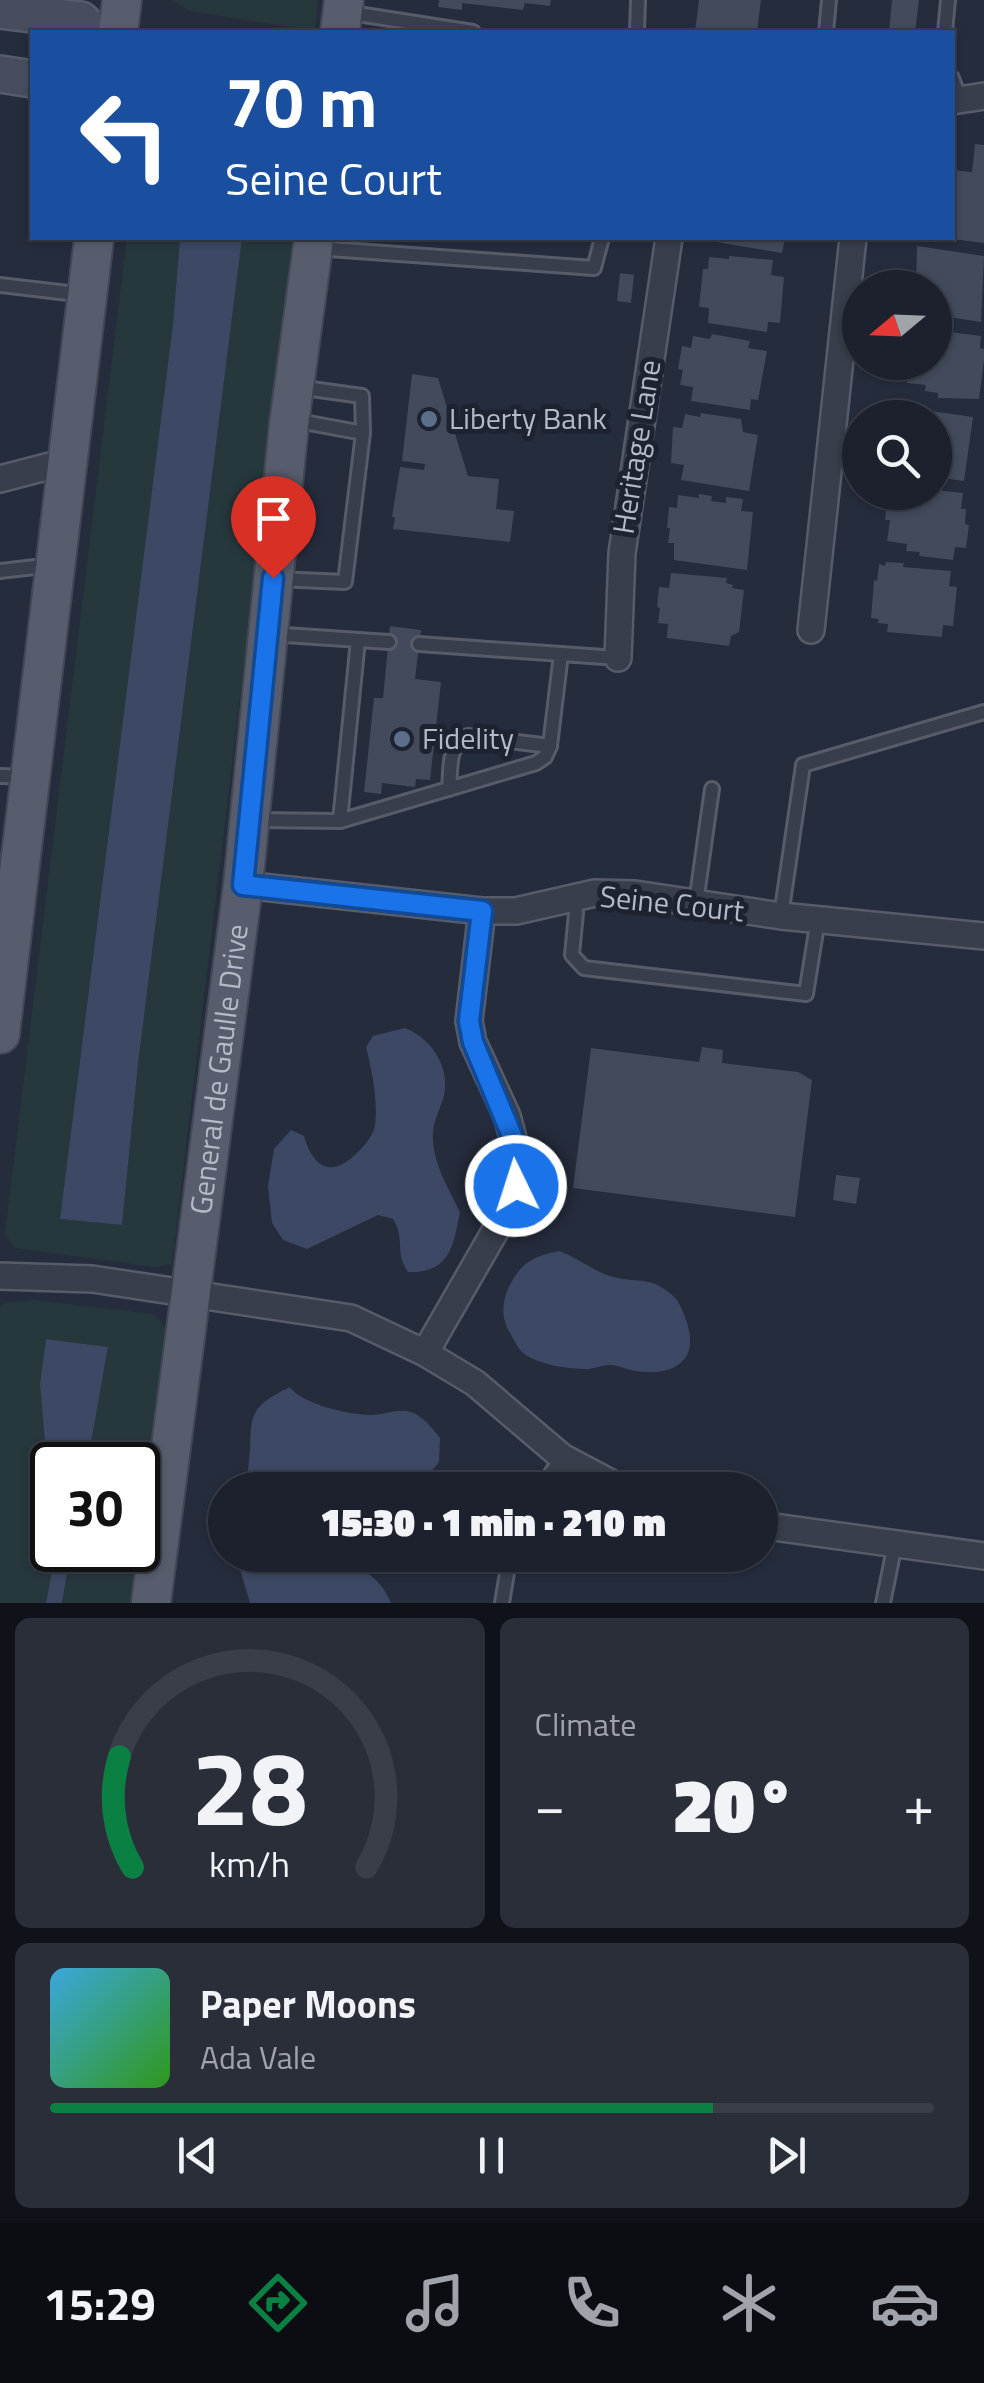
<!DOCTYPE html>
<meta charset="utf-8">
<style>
:root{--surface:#1c212d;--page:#292e39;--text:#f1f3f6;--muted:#a0a3aa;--line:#3a3e49;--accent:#0b8043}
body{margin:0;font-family:"Titillium Web",sans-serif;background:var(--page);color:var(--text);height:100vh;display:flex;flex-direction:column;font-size:38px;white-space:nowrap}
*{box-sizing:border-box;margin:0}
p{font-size:32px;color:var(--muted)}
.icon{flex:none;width:55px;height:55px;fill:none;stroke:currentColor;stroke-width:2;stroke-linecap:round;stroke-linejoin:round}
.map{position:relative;height:1603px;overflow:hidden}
.drawer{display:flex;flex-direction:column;gap:15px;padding:15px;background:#0f1219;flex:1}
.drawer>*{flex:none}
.banner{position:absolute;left:30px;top:30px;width:925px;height:210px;border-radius:0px;box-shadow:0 2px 8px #0004,0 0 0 2px var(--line);background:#1a4fa0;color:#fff;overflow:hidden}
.needle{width:65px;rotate:251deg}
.fabs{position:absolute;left:842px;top:270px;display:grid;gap:20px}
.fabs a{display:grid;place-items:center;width:110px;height:110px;border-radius:50%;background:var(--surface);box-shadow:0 2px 8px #0004,0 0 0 2px var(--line);font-size:50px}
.speed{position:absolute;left:30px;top:1442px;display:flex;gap:20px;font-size:50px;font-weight:700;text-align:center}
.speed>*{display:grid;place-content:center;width:130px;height:130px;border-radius:50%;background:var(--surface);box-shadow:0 2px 8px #0004,0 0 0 2px var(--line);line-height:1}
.speed .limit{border:5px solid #111;border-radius:15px;background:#fff;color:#111}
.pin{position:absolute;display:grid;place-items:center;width:85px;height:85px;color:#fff;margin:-102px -42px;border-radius:50% 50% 50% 0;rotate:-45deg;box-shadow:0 0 10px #0007}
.pin .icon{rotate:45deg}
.me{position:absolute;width:110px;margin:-55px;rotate:356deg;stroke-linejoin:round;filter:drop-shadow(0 0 8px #0008)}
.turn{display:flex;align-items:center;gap:35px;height:210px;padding:0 30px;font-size:45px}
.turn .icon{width:130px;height:130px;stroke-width:2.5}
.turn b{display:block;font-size:70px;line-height:85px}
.big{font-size:75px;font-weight:800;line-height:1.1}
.drawer .card{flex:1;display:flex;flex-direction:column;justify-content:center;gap:15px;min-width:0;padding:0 35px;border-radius:15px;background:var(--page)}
.drawer .dial{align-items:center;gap:0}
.dial svg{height:260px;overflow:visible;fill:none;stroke:var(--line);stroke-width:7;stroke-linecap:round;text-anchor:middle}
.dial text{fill:var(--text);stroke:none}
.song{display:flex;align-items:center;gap:30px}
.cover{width:120px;height:120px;border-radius:15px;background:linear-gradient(135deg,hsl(200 70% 55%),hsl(110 70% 35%))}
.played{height:10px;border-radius:5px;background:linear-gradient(90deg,var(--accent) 75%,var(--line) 75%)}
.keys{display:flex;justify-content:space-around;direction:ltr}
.heat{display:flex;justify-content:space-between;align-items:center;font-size:55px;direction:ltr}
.drawer .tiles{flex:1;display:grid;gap:15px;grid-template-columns:1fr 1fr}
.card:last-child{grid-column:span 2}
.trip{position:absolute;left:208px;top:1472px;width:570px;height:100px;border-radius:50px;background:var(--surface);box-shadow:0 2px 8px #0004,0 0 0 2px var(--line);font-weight:800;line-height:100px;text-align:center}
.menu{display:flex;height:160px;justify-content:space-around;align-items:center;background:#0b0d12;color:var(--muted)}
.menu .icon{width:70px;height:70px}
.menu .on{color:var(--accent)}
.menu b{font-size:45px;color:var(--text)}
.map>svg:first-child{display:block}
.green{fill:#27383d}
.water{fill:#3c4864}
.building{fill:#424a5b}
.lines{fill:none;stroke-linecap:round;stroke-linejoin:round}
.lane-casing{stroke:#575c6a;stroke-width:18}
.street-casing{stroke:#575c6a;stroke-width:30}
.secondary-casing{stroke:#575c6a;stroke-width:40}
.primary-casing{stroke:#424755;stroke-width:42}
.lane{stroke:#393e4c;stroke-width:12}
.street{stroke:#393e4c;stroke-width:25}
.secondary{stroke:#474d5f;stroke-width:35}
.primary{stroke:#575d6c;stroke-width:38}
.route-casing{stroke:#114b97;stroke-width:25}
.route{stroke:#1a73e8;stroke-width:18}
.service-dot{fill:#5c6f8a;stroke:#1e2331;stroke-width:4}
.labels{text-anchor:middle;stroke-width:10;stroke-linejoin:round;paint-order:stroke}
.poi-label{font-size:30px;fill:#b5bac7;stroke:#1e2331;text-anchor:start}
.street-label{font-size:30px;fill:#b5bac7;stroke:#1e2331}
</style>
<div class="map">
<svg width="984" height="1603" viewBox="0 0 984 1603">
<rect width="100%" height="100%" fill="#252c3c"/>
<g class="green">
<path d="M171,0H318L315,31L190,11Z"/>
<path d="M127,238H180L173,324L60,1219L122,1225L138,1064L242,238H295L172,1264L155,1267L15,1248L5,1234Z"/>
<path d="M33,1300L154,1314L165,1328L131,1603H62L71,1550H138V1465H87L108,1347L47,1339L40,1384L52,1550L56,1551L46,1603H0V1307L4,1303Z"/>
</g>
<g class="water">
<path d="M180,238H242L138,1064L122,1225L60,1219L173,324Z"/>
<path d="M405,1028C428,1037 447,1061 445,1088C444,1106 432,1117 433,1140C435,1168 449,1189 460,1212C453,1247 450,1273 408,1272C394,1251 406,1241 393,1219L378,1215L307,1249L283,1240L272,1223L268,1186L274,1149L291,1130L304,1136C314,1170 333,1178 359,1151C365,1145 374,1134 375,1125C378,1100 372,1071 366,1047L373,1036Z"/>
<path d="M559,1251C577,1257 596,1273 614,1277C641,1284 653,1275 676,1299C681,1305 683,1312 686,1320C705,1372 655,1380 617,1366C606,1363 599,1368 588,1369C569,1369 537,1365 522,1352C517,1347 513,1338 510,1333C501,1319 502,1303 508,1289C519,1264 533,1256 559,1251Z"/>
<path d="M46,1339L108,1347L87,1465H52V1528L40,1384Z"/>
<path d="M290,1387C301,1404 350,1415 371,1415C383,1415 399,1408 411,1412C424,1417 431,1427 440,1438L439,1462L421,1484L397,1490H265L248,1470C255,1422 239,1411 290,1387Z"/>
<path d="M56,1550H71L62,1603H46Z"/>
<path d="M245,1555H351C366,1578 378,1573 391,1603H250L237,1559Z"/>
</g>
<g class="building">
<path d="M439,0H551L550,6L525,3L523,10L462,3V10L438,7Z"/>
<path d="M699,0H761L757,32H695Z"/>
<path d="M892,0H919L915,32H889Z"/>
<path d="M975,144L984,145V243L952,239V170L972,172Z"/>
<path d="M717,238H785L782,253L716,242Z"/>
<path d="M917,246L984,256L981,322L935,315V288H916Z"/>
<path d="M729,256L773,260L771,275L784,277L780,323L768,322L767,332L708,323L709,308L699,307L703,269H708L709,257L729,259Z"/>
<path d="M620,273L634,275L631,303L617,301Z"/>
<path d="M935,330L981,336L980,348L984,349V360L979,399L938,398V393L925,391L926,385L907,383L909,362H935Z"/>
<path d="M712,334L750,341L748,348L767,351L758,400L751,399L750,410L691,401L693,387L680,385L683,370L678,369L682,346L691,348L693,336L710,339Z"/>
<path d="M412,374L438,378L468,476L499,479L496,509L514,511L510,542L393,529L395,517H392L400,467L424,470L425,464L402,461Z"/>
<path d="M908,404L924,406V410L973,417L964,481L935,477V418H900L902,406L908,407Z"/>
<path d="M701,413L741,419L743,432L758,435L749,491L681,480L684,465L671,463L673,427L682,428L685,414L700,417Z"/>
<path d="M935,490L963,493L961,509H966L965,524L969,525L966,548L955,547L953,560L919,556L920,552L906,551L907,544L887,541L890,520H885L888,492Z"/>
<path d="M699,494L712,496L711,501L726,503V497L743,499L741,511L753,512L747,570L674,560V543H668L670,528H667L669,507L677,508L678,495L699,498Z"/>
<path d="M886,562L904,563L903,567L951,571L949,586L957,587L953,626L943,625L942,637L887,632L888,624L878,623L879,619L871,618L874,580L877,581L879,564L885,566Z"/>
<path d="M671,573L727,578L726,583L733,585L732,588L744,590L739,632L731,636L729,646L667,638L668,624L658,623L660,608L657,607L659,587L669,588Z"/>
<path d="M390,626L421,630L415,679L441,682L430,780L416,779L415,787L382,783L381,794L364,792L374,698H383Z"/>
<path d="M702,1047L723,1050L722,1063L798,1072L812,1080L795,1217L573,1188L591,1048L699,1062Z"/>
<path d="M836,1175L860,1178L856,1204L833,1200Z"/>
</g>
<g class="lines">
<g class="lane-casing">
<g id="lane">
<path d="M345,12L473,32"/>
<path d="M637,32L638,0"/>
<path d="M826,32L829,0"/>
<path d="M945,32L948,0"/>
<path d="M952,78L960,100"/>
<path d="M315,248L594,268L602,238"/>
<path d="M0,285L85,295"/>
<path d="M297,387L362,396L363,433"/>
<path d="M0,571L52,565"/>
<path d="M276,579L345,582L363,433L293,420"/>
<path d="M270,634L389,642"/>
<path d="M419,644L618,658"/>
<path d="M0,776L28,777"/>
<path d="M449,789C451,770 447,744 468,736L550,746"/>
<path d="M252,820L340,821L536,763L545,757L550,746L561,654"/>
<path d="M340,821L358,640"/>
<path d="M573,898L576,913L572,955L584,968L806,994L818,919"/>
<path d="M696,903L712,789"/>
<path d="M781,916L803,765L984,712"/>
<path d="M540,1490L562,1457"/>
<path d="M502,1603L510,1555"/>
<path d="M883,1603L895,1544"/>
</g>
</g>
<g class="street-casing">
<g id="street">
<path d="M952,101L984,96"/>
<path d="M0,479L69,461"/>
<path d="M811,630L853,238"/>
<path d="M618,658L622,553L669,238"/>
<path d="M243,885L482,911H516L595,893L635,894L781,916L984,936"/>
<path d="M0,1276L92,1279L351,1318L425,1353L475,1383L562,1457L624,1490"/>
<path d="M425,1353L498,1226L516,1186L518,1156L507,1116L473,1042L469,1021L482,911"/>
<path d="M760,1525L984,1556"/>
</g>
</g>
<g class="secondary-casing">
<g id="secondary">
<path d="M0,10L81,20L93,32"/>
<path d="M0,74L32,79"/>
</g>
</g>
<g class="primary-casing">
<g id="primary">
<path d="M118,32L122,0"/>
<path d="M340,32L344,0"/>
<path d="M0,1034L94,238"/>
<path id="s1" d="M151,1603L243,885L289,424L314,238"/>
</g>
</g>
<use href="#lane" class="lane"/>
<use href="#street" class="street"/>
<use href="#secondary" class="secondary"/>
<use href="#primary" class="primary"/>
</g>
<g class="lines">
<g class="route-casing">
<path id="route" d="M273,578L243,885L482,911L469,1021L473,1042L512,1136L518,1156L516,1186"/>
</g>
<use href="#route" class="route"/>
</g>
<g class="service-dot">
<circle cx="429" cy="419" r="10"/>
<circle cx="402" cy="739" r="10"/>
</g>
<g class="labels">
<g class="poi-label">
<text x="449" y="429">Liberty Bank</text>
<text x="422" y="749">Fidelity</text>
</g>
<g class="street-label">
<text transform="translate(637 447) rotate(-81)" y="10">Heritage Lane</text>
<text transform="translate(672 904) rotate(6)" y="10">Seine Court</text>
<text dy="10" stroke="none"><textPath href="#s1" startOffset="538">General de Gaulle Drive</textPath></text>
</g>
</g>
</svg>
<div class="fabs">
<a><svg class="needle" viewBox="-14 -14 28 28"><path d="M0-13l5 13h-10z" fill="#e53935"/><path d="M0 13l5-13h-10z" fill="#a0a3aa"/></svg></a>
<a><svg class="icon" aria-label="search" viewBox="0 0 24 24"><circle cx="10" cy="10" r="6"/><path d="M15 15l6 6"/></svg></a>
</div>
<div class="speed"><div class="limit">30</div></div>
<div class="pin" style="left:273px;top:578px;background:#d93025"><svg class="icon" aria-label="arrive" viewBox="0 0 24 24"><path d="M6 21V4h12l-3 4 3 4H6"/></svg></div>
<svg class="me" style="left:516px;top:1186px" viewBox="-20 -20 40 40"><circle r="17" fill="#1a73e8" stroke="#fff" stroke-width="3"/><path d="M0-11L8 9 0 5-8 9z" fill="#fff"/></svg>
<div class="trip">15:30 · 1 min · 210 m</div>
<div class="banner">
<div class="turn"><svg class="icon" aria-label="left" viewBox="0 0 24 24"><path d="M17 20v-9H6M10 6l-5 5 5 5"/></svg><div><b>70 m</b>Seine Court</div></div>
</div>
</div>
<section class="drawer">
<div class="tiles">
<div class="card dial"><svg viewBox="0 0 100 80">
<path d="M14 69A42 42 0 1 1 86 69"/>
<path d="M14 69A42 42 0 0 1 10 35" stroke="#0b8043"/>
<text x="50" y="56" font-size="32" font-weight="700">28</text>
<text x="50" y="72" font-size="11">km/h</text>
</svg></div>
<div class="card"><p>Climate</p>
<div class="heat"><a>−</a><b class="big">20°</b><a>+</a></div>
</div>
<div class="card">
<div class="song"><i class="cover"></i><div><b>Paper Moons</b><p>Ada Vale</p></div></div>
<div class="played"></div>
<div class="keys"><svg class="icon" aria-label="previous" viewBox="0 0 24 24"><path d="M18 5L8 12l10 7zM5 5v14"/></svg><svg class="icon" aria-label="pause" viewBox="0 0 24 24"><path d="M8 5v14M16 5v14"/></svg><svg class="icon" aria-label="next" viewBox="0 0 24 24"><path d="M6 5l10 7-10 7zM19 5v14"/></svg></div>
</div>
</div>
</section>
<nav class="menu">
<b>15:29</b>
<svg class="icon on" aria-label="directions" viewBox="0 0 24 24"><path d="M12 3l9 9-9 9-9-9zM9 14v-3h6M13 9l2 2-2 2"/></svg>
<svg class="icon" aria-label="music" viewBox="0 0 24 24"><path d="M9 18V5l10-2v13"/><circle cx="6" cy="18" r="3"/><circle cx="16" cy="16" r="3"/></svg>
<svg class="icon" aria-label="phone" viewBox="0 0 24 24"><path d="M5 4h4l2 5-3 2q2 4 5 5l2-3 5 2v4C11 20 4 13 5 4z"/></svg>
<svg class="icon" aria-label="climate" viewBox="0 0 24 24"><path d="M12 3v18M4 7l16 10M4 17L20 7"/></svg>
<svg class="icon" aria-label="car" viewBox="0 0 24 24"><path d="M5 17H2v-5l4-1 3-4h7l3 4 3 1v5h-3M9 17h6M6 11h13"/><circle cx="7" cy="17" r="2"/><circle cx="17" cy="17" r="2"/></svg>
</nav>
